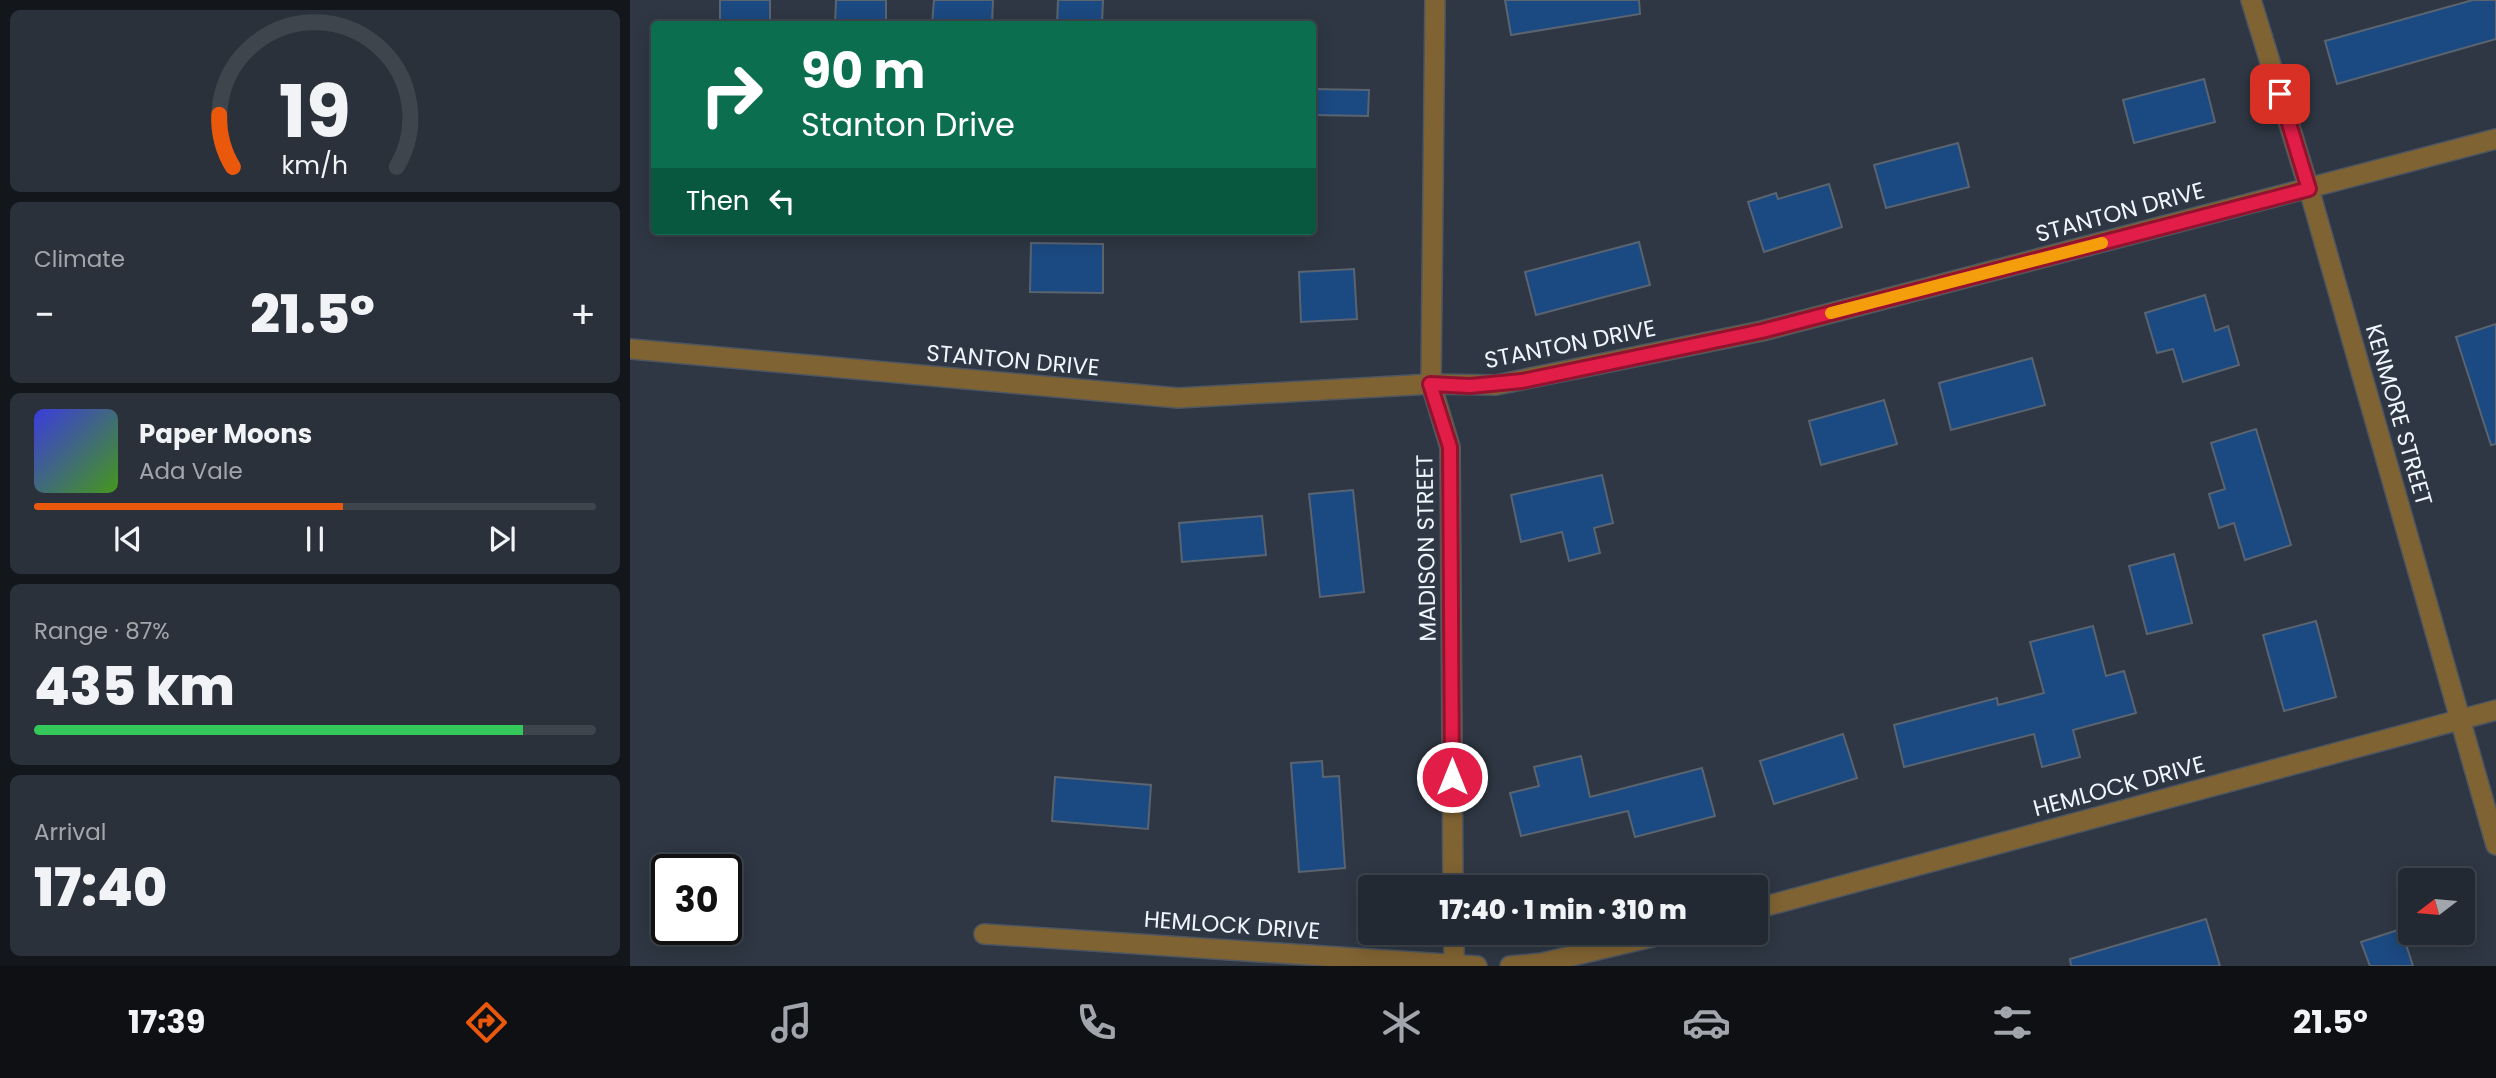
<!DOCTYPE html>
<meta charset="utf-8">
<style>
:root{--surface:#222932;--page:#2a313a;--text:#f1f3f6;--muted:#a2a6ac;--line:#3f454d;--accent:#ea580c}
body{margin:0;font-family:Poppins,sans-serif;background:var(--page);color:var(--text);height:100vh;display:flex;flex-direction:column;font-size:26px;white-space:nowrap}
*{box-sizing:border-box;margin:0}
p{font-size:23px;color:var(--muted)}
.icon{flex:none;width:38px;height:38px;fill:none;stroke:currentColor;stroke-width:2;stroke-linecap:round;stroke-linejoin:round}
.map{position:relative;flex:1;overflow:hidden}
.drawer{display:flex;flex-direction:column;gap:10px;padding:10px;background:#13171c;width:630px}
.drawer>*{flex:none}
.banner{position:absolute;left:21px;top:21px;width:665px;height:214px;border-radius:7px;box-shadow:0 4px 18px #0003,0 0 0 2px var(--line);background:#0b6e4f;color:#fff;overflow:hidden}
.needle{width:46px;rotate:254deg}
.buttons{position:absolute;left:1768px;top:868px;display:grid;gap:14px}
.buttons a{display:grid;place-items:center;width:77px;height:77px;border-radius:7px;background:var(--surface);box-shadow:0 4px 18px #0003,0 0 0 2px var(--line);font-size:35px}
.speed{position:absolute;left:21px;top:854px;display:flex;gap:14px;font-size:35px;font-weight:700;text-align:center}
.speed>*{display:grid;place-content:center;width:91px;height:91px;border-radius:50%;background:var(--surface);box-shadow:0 4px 18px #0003,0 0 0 2px var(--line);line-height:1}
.speed .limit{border:4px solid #111;border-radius:10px;background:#fff;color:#111}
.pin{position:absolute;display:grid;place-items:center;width:60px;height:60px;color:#fff;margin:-30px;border-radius:14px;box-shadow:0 4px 10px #0006}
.me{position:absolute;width:77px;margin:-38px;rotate:0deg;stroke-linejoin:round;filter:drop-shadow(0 0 5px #0008)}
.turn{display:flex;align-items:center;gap:24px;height:147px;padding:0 35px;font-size:32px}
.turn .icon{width:91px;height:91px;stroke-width:2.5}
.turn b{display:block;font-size:49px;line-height:60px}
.then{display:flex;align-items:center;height:66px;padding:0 35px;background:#0003;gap:14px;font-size:26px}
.big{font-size:52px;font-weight:800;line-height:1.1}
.drawer .widget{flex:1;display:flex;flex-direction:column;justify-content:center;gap:10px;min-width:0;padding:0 24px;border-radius:10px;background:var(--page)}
.drawer .dial{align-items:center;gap:0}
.dial svg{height:182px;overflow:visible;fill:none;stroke:var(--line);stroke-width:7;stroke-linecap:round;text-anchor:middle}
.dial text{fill:var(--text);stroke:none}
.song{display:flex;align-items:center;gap:21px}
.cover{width:84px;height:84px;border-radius:10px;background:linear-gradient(135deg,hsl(240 70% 55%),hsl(100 70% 35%))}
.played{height:7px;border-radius:4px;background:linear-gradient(90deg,var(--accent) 55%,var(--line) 55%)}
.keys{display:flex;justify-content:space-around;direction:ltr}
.heat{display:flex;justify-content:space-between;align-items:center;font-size:38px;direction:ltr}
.charge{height:10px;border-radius:5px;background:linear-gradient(90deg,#34c759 87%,var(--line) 0)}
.trip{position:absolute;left:728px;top:875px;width:410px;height:70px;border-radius:7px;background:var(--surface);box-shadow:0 4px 18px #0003,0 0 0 2px var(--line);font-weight:800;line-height:70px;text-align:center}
.tab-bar{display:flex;height:112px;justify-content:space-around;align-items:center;background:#0e1014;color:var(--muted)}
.tab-bar .icon{width:49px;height:49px}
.tab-bar .on{color:var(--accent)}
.tab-bar b{font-size:32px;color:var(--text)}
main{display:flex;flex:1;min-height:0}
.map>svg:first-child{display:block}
.building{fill:#1b4981;stroke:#5a6471;stroke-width:2}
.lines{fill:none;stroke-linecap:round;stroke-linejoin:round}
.minor-casing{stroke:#4d5661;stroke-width:22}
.minor{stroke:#806333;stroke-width:19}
.route-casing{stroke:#92132f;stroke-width:18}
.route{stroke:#e11d48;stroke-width:12}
.slow{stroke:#f59e0b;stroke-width:12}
.labels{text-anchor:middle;stroke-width:7;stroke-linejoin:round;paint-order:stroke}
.street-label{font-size:23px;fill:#f0f6fd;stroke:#2e3743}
</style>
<main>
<section class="drawer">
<div class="widget dial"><svg viewBox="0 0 100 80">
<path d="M14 69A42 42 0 1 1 86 69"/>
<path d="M14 69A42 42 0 0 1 8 46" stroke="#ea580c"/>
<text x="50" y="56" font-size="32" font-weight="700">19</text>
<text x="50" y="72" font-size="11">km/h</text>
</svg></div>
<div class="widget"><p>Climate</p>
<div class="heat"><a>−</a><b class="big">21.5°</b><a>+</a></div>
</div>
<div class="widget">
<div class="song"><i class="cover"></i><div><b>Paper Moons</b><p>Ada Vale</p></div></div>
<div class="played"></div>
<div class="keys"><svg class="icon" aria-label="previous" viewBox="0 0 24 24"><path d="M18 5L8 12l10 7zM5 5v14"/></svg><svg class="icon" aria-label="pause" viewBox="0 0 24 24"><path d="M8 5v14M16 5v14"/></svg><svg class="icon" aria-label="next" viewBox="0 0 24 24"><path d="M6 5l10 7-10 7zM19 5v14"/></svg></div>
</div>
<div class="widget"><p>Range · 87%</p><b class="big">435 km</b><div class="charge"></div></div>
<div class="widget"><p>Arrival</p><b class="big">17:40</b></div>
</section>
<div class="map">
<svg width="1866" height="966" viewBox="0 0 1866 966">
<rect width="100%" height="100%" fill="#2e3743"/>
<g class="building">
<rect x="90" y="0" width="50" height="24"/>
<path d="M206,0H256V24H205Z"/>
<path d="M304,0H363L362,24H302Z"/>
<path d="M428,0H473L472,24H427Z"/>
<path d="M875,0H1009L1010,14L881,35Z"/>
<path d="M1843,0H1866V39L1707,84L1695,41Z"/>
<path d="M1574,79L1585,122L1504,143L1493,100Z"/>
<path d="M682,89L739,90L738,116L682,115Z"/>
<path d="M1328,143L1339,187L1256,208L1244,165Z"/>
<path d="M1199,184L1212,227L1134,252L1118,202L1146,193L1148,199Z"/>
<path d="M1009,242L1020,285L906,315L895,272Z"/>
<path d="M401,243L473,244V293L400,292Z"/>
<path d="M724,269L727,319L671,322L669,272Z"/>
<path d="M1575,295L1585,331L1598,326L1609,365L1553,382L1543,349L1527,353L1515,313Z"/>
<path d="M1866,324V444L1861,445L1826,337Z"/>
<path d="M1402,358L1415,405L1321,430L1309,383Z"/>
<path d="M1254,400L1267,444L1191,465L1179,421Z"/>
<path d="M1626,429L1661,545L1615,560L1604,523L1589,528L1579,494L1595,489L1581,443Z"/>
<path d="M972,475L983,523L964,528L970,553L939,561L932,532L891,542L881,495Z"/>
<path d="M723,490L734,592L690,597L679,494Z"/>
<path d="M632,516L636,555L552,562L549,523Z"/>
<path d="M1544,554L1562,623L1517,634L1499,566Z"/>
<path d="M1686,621L1706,697L1654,711L1633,635Z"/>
<path d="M1463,626L1476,676L1494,671L1506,713L1443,730L1450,757L1412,767L1404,734L1274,767L1264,725L1367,698L1368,705L1414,693L1400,642Z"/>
<path d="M1213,734L1227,778L1144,804L1130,761Z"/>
<path d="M951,756L960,797L1072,768L1085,816L1005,837L998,811L891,836L880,793L909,786L904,767Z"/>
<path d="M692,761L693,777L709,776L715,868L669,872L661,763Z"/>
<path d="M425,777L521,785L518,829L422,821Z"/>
<path d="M1576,919L1590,966H1441L1440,959Z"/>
<path d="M1771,929L1783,966H1740L1731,942Z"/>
</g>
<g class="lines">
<g class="minor-casing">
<g id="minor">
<path d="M805,0L801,384L820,447L823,887"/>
<path d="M1621,0L1679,189L1866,845"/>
<path d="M0,349L548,398L801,384L866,385L1132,331L1866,139"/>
<path d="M1125,909L1866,710"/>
<path d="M824,933V965"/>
<path d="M354,934L847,966"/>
<path d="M880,966L912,963L1039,933"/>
</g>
</g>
<use href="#minor" class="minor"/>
</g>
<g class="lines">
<g class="route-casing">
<path id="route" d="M822,777L820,447L800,384L840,386L892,381L1132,331L1679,189L1650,94"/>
</g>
<use href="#route" class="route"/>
<path class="slow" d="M1201,313L1472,243"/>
</g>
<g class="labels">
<g class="street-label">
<text transform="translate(1490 212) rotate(-15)" y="8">STANTON DRIVE</text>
<text transform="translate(940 344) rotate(-11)" y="8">STANTON DRIVE</text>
<text transform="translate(383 360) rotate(5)" y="8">STANTON DRIVE</text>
<text transform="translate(1769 415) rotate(74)" y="8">KENMORE STREET</text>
<text transform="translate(796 548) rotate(-91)" y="8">MADISON STREET</text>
<text transform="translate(1489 786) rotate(-15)" y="8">HEMLOCK DRIVE</text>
<text transform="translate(602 925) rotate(4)" y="8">HEMLOCK DRIVE</text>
</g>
</g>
</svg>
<div class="buttons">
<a><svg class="needle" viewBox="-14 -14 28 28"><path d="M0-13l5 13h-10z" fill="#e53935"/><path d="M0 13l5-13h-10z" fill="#a2a6ac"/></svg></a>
</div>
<div class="speed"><div class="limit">30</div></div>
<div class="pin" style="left:1650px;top:94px;background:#d93025"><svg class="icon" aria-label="arrive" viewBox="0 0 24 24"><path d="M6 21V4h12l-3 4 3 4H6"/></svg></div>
<svg class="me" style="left:822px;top:777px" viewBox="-20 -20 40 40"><circle r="17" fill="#e11d48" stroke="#fff" stroke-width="3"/><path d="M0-11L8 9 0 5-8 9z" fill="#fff"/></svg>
<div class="trip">17:40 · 1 min · 310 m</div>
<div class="banner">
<div class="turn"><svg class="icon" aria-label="right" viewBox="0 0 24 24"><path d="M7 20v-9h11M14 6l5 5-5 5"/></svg><div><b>90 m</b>Stanton Drive</div></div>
<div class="then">Then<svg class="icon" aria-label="left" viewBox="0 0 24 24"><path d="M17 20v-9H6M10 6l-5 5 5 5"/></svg></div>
</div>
</div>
</main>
<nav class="tab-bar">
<b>17:39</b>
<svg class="icon on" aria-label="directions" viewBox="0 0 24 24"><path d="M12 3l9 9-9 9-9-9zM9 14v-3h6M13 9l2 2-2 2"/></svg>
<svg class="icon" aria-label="music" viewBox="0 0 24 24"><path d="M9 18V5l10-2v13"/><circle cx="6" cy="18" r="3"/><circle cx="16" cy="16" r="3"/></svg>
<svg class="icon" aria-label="phone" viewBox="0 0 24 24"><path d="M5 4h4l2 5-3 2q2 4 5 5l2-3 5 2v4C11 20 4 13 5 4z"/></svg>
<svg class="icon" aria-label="climate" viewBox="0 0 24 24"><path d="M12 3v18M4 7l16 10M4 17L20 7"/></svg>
<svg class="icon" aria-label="car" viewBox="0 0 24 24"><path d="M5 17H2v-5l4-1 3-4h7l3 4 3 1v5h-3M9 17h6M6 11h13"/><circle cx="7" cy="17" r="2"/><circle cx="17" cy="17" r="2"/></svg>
<svg class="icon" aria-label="filters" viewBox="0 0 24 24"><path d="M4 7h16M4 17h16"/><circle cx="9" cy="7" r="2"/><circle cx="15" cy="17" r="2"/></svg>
<b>21.5°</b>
</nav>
